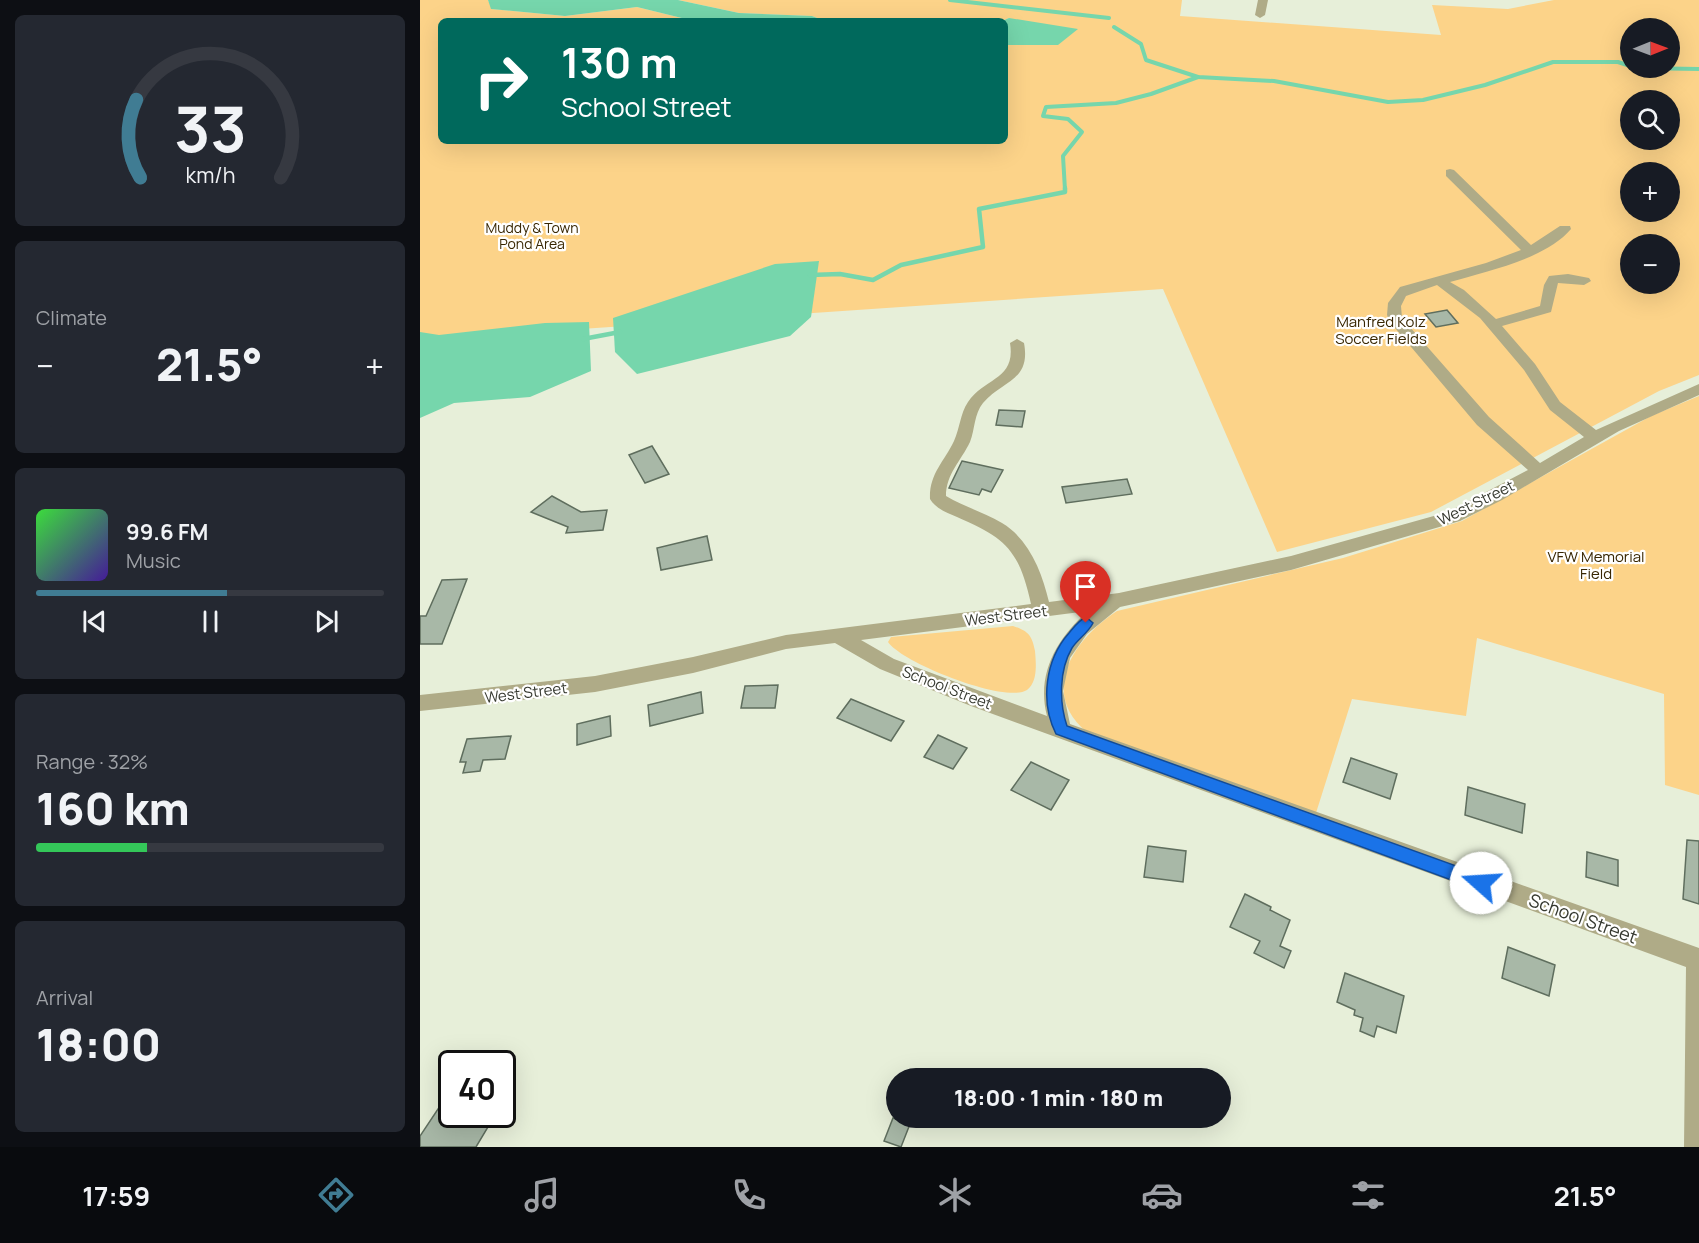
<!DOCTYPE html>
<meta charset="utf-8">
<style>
:root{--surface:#171b24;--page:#242831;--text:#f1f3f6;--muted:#9ea1a6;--line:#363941;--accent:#407c93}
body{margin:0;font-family:Manrope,sans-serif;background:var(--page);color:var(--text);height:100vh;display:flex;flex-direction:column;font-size:22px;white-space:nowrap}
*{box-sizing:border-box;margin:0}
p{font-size:20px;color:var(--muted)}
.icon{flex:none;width:33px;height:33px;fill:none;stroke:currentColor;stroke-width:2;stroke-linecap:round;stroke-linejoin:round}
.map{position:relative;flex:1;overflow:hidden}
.side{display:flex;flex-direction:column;gap:15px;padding:15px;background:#0d0f14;width:420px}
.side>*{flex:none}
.top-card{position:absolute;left:18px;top:18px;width:570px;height:126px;border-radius:9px;box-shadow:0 6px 24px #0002;background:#00695c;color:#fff;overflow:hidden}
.needle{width:39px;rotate:89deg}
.fabs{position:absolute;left:1200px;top:18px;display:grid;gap:12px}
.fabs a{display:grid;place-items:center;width:60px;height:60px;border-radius:50%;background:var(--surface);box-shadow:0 6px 24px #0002;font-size:30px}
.speed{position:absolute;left:18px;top:1050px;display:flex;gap:12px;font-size:30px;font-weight:700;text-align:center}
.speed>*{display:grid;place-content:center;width:78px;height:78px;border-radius:50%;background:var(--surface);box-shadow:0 6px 24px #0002;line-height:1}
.speed .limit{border:3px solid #111;border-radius:9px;background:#fff;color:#111}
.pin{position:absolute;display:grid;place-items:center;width:51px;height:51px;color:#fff;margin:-62px -26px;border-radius:50% 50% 50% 0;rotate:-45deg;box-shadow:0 0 6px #0007}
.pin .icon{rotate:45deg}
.me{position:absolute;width:66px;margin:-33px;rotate:289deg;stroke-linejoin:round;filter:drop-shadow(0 0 4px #0008)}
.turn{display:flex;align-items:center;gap:21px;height:126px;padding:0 24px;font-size:27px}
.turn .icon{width:78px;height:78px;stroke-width:2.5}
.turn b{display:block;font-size:42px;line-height:51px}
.big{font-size:45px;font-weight:800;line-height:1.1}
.side .card{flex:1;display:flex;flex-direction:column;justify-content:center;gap:9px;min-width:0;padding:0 21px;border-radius:9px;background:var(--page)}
.side .dial{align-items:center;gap:0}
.dial svg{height:156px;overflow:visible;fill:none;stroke:var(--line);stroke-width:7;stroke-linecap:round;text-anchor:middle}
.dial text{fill:var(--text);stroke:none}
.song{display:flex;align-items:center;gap:18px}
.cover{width:72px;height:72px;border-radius:9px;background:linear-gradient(135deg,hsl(120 70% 55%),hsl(260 70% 35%))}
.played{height:6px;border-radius:3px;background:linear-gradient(90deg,var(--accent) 55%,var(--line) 55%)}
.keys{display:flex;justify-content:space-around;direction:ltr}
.heat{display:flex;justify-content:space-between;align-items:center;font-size:33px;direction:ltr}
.charge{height:9px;border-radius:4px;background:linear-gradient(90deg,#34c759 32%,var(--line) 0)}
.trip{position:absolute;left:466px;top:1068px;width:345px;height:60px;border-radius:30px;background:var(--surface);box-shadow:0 6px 24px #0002;font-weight:800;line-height:60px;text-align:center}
.menu{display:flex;height:96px;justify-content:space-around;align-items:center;background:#090b0e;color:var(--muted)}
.menu .icon{width:42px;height:42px}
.menu .selected{color:var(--accent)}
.menu b{font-size:27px;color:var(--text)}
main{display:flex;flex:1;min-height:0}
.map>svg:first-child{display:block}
.green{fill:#fcd389;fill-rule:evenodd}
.water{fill:#76d6ac}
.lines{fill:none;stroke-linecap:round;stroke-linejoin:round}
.stream-far1{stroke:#76d6ac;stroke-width:4}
.stream{stroke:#76d6ac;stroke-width:4.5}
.building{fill:#a8b8a7;stroke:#5f6e5e;stroke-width:1.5}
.minor{fill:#afab87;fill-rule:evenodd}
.route{fill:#1a73e8;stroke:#114b97;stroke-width:1.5}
.labels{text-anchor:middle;stroke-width:4.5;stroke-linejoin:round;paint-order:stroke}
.far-park-label{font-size:14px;fill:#382602;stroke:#fff}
.park-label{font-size:15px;fill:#382602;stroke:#fff}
.street-label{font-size:15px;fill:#363930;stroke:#fff}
.near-street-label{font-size:18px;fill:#363930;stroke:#fff}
</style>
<main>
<section class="side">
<div class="card dial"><svg viewBox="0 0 100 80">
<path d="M14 69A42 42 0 1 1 86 69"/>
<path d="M14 69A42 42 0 0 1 12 29" stroke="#407c93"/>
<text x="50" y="56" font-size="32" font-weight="700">33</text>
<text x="50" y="72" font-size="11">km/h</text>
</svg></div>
<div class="card"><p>Climate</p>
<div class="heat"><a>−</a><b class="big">21.5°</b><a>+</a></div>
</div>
<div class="card">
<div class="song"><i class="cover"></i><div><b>99.6 FM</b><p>Music</p></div></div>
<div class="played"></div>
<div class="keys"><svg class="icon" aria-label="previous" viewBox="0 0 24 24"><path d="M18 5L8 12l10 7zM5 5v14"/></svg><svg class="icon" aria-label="pause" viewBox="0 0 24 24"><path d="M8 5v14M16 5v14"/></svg><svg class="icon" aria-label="next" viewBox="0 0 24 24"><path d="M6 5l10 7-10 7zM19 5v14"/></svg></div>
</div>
<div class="card"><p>Range · 32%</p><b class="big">160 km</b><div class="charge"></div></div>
<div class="card"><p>Arrival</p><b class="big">18:00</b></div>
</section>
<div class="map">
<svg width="1279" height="1147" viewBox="0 0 1279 1147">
<rect width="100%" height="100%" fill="#e7efd9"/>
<g class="green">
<path d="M0,0H68L72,9L145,16L217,7L274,21H21V141H585V45H638L589,18L582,21H405L392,16L319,13L258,0H762L760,16L1021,35L1012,5L1088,9L1134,0H1279V375L1239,391L1011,512L857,552L743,289L0,340ZM1210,28H1250V68H1210ZM1210,100H1250V140H1210ZM1210,172H1250V212H1210ZM1210,244H1250V284H1210Z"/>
<path d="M1279,396V795L1245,785L1244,694L1057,638L1046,716L932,699L896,813L668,733C617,692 655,638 697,611L923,558L1042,521L1231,416Z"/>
<path d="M593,626C608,631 612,635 615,651C616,663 618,682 607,690C586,704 482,663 468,642L471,637Z"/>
</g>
<g class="water">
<path d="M68,0H258L319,13L392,16L405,21H274L217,7L145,16L71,9Z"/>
<path d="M589,18L658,29L638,45H585V21H582Z"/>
<path d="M399,261L391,317L370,336L217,374L195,352L193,318L355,264Z"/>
<path d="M169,322L171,371L110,397L34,403L0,418V332L19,335L125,323Z"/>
</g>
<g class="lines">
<g class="stream-far1">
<path d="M530,0L689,18"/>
<path d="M694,27L721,44L726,60L778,77L854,81L968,102L1003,100L1065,85L1133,62H1198L1210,66"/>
<path d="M1214,68L1279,69"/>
<path d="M645,190L643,156L662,132L648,119L623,116L626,107L696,103L731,94L778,77"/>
</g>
<g class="stream">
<path d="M390,275L420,274L453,280L481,265L563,247L559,209L645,192V188"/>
<path d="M163,339L200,332"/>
</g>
</g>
<g class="building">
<path d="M1027,310L1038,323L1016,327L1005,314Z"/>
<path d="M579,410L605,411L602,427L576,425Z"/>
<path d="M232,446L249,474L225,483L209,455Z"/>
<path d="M542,461L583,470L571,492L562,489L559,495L529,488Z"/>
<path d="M707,479L712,494L646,503L642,487Z"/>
<path d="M132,496L161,512L187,510L183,530L146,533L148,527L111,512Z"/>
<path d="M287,536L292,560L241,570L237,548Z"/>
<path d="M47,579L22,644H0V616H6L22,580Z"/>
<path d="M358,685L355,708H321L325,686Z"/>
<path d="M281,692L283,713L230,726L228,705Z"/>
<path d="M431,699L484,721L471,741L417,718Z"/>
<path d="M190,716L191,736L157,745V724Z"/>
<path d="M518,735L547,748L533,769L504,757Z"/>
<path d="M91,736L85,759L63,760L60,771L43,773L46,762H40L47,739Z"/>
<path d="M931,758L977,774L970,799L923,782Z"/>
<path d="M611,762L649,780L631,810L591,790Z"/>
<path d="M1048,787L1105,804L1102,833L1045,815Z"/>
<path d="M1267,840L1279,841V904L1263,899Z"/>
<path d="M728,846L766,851L763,882L724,877Z"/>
<path d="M1167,852L1198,860V886L1166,877Z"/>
<path d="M825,894L851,907L850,910L870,920L860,946L871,951L864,968L834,953L840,941L810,927Z"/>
<path d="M1088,947L1135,965L1129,996L1082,978Z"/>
<path d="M925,973L984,996L976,1033L957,1026L954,1037L940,1031L943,1018L934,1015L935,1010L917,1002Z"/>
<path d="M32,1088V1114L68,1127L56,1147H0V1136Z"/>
<path d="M473,1118L490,1124L481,1147L464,1141Z"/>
</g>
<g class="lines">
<g class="minor">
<path d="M838,0H848L845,15L840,18L835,15Z"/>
<path d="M1030,169L1034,170L1111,245L1140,226H1150L1151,229C1126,259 1067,271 1030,282L1044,290L1076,319L1120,306L1124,285L1129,276L1148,274L1169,278L1171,281L1164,285L1138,283L1131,312L1082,326L1115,364L1140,402L1176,430L1279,384V395L1199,431L1082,500L1040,521L871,570L700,607L667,634L650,658L643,691L650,724L1279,948V1147H1264L1266,967L551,706L460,669L415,643L366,649L273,673L175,692L0,711V695L175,676L273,657L366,635L611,604C599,550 586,538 537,517C527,513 515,508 510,499C509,474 524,462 534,441C540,428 540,414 548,402C565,377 596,380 590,343L597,339L604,343C611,381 583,380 563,403C554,414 555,429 550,442C541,461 526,474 526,496C544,507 564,512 582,523C609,539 622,572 629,602L699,593L871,556L1028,512L1108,470L1057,425L970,322L967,315L968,303L980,287L1066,263L1101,250L1026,176V170ZM1017,285L1060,318L1104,370L1130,410L1164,437L1120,463L1069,417L982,318L981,306L986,296ZM668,611C637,638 616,674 627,716L474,659L441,640Z"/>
</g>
</g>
<path class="route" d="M666,617L673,623C668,633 658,639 652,648C639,670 639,702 647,726L1067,877L1070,883L1067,889L1061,891L636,734C620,702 625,660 649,633C654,627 659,620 666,617Z"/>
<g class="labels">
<g class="far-park-label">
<text x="112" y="233">Muddy &amp; Town<tspan x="112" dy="16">Pond Area</tspan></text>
</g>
<g class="park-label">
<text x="961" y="327">Manfred Kolz<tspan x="961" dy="17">Soccer Fields</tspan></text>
<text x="1176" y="562">VFW Memorial<tspan x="1176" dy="17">Field</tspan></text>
</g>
<g class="street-label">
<text transform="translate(1056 503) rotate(-26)" y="5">West Street</text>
<text transform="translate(586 616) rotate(-7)" y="5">West Street</text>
<text transform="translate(527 688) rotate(21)" y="5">School Street</text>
<text transform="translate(106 693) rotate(-7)" y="5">West Street</text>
</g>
<g class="near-street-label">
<text transform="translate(1163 919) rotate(20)" y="6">School Street</text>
</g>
</g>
</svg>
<div class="fabs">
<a><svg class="needle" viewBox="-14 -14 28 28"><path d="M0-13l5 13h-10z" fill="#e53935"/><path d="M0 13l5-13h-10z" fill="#9ea1a6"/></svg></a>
<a><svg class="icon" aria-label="search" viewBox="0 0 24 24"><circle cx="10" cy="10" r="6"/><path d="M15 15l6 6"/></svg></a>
<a>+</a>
<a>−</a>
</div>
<div class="speed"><div class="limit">40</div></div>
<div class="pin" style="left:666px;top:623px;background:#d93025"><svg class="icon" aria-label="arrive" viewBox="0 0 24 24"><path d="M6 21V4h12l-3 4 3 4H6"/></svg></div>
<svg class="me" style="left:1061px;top:883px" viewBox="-20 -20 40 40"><circle r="19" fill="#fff"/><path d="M0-13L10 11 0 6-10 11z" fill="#1a73e8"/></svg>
<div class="trip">18:00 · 1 min · 180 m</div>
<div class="top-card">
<div class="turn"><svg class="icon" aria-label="right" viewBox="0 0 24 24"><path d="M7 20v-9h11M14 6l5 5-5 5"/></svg><div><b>130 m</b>School Street</div></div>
</div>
</div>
</main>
<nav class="menu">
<b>17:59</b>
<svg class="icon selected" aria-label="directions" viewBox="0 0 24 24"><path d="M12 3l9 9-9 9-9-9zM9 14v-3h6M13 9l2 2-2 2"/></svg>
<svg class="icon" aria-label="music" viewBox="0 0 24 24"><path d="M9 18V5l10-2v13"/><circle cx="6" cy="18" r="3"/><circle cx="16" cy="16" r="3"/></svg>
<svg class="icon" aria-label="phone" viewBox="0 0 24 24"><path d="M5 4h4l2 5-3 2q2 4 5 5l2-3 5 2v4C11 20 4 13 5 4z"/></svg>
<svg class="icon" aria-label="climate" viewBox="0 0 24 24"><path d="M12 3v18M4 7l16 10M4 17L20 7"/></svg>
<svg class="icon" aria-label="car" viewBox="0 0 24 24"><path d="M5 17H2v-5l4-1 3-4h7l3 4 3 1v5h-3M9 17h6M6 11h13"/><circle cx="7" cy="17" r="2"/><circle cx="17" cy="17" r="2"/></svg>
<svg class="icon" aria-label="filters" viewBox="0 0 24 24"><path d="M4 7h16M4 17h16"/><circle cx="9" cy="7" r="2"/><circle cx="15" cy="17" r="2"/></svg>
<b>21.5°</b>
</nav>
